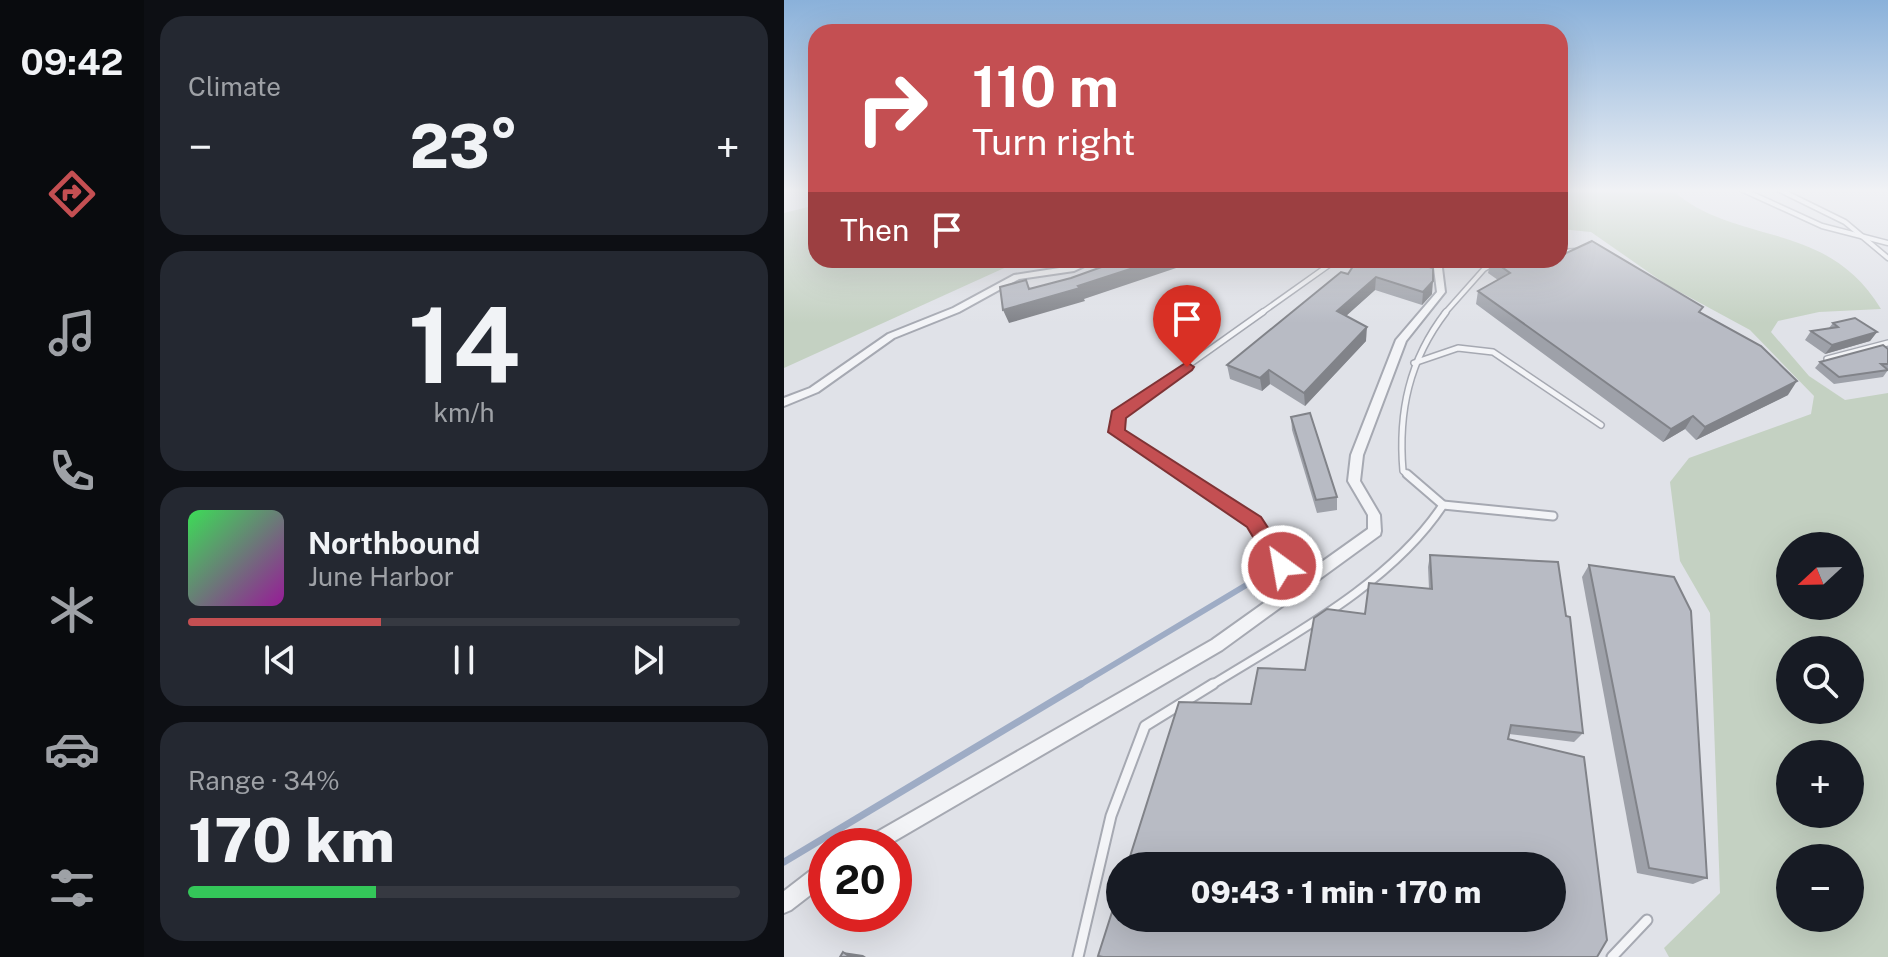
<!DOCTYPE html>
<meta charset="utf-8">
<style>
:root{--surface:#171b24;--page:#242831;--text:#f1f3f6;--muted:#9ea1a6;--line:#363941;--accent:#c44f52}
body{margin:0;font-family:"Public Sans",sans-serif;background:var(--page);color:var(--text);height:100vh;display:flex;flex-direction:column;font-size:30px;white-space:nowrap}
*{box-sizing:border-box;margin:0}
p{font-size:26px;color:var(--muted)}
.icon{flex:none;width:44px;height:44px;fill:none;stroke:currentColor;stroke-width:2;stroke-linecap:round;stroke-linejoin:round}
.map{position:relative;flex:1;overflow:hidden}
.details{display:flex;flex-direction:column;gap:16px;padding:16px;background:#0d0f14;width:640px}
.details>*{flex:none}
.guide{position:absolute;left:24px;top:24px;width:760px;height:244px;border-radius:24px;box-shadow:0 8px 32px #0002;background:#c44f52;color:#fff;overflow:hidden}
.needle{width:52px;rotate:248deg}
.buttons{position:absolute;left:992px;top:532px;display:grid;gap:16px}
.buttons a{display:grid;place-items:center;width:88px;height:88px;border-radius:50%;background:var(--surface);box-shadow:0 8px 32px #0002;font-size:40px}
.speed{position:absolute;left:24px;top:828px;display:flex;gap:16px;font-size:40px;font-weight:700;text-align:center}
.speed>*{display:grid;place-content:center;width:104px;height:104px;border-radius:50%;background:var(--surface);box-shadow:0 8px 32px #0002;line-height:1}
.speed .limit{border:12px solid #d22;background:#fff;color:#111}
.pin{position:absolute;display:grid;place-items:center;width:68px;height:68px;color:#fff;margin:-82px -34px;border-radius:50% 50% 50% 0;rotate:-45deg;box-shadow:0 0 8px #0007}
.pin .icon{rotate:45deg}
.me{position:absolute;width:88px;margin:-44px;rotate:328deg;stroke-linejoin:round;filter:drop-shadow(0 0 6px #0008)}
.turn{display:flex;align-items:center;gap:28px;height:168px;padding:0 32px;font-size:36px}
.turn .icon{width:104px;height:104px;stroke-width:2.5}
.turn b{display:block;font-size:56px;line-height:68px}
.then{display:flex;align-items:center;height:76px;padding:0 32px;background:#0003;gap:16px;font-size:30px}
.big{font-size:60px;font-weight:800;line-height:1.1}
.details .card{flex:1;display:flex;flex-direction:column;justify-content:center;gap:12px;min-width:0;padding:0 28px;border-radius:24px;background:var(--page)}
.details .dial{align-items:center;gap:0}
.dial b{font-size:104px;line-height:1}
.song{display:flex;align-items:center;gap:24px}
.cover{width:96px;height:96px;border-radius:12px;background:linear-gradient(135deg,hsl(130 70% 55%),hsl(300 70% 35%))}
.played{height:8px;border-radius:4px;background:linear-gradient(90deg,var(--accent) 35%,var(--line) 35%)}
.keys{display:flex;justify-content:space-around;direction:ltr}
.heat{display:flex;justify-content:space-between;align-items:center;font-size:44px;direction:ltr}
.charge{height:12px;border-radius:6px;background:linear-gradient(90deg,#34c759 34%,var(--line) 0)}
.trip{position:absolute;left:322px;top:852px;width:460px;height:80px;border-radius:40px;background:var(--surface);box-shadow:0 8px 32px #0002;font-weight:800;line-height:80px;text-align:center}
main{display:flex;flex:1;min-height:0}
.dock{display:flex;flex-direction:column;width:144px;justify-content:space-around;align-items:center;background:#090b0e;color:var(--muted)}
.dock .icon{width:56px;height:56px}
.dock .on{color:var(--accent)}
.dock b{font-size:36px;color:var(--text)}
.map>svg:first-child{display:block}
.green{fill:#c4d1c2;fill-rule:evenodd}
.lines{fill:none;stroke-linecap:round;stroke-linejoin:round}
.stream-far1{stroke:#9eacc5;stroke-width:6}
.stream{stroke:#9eacc5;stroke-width:7}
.service-far3-casing{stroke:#a6a9b2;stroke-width:7}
.service-far2-casing{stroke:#a6a9b2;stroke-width:8}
.service-far1-casing{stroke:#a6a9b2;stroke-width:11}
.service-casing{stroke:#a6a9b2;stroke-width:13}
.minor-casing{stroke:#a6a9b2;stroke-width:4}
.service-far3{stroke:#f3f4f7;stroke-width:4}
.service-far2{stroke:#f3f4f7;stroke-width:5}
.service-far1{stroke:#f3f4f7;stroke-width:7}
.service{stroke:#f3f4f7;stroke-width:9}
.minor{fill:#f3f4f7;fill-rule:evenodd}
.wall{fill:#9ea1a9}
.shaded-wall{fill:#818389}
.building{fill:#b8bbc4;stroke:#818389;stroke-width:2}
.route{fill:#c44f52;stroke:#7f3335;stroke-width:2}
</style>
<main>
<nav class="dock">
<b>09:42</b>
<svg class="icon on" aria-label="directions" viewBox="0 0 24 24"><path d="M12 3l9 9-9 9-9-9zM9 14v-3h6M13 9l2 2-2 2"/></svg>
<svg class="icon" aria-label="music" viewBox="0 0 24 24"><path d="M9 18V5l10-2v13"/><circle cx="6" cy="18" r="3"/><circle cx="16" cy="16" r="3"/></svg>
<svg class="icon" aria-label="phone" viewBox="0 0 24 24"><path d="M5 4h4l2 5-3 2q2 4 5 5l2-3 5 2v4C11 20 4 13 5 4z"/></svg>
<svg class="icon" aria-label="climate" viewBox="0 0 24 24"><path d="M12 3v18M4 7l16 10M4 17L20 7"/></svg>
<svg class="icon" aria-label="car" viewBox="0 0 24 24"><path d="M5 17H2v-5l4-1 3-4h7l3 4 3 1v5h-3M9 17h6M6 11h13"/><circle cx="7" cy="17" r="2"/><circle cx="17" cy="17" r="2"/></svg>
<svg class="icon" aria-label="filters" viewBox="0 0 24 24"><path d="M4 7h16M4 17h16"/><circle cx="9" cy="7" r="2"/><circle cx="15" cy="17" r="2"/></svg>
</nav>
<section class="details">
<div class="card"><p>Climate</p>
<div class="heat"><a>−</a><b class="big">23°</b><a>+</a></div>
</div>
<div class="card dial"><b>14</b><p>km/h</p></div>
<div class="card">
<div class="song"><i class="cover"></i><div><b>Northbound</b><p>June Harbor</p></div></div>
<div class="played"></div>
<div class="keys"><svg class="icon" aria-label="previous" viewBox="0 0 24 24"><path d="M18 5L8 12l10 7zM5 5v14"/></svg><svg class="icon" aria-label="pause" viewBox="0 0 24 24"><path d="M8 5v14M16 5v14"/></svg><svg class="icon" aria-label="next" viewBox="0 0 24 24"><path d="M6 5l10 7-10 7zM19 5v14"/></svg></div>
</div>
<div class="card"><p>Range · 34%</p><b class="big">170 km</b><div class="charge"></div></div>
</section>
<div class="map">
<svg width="1104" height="957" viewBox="0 0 1104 957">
<rect width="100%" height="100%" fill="#e0e2e8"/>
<g class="green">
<path d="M776,189H887C951,247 1042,218 1097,309L1035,312L994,321L987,332L1025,376L1061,400L1104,393V957H885L880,948L936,893L926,613L896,561L886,482L905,458L1027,414L1030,396L966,330L883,285L807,232L776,229ZM1006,546H1066V606H1006ZM1006,650H1066V710H1006ZM1006,754H1066V814H1006ZM1006,858H1066V918H1006Z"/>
<path d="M32,205V260H238L0,368V213Z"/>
</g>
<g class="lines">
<path class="stream-far1" d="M294,686L484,572"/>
<path class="stream" d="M0,862L297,684"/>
<g class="service-far3-casing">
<g id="service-far3">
<path d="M957,189L1038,226L1104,243"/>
<path d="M994,189L1061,222L1104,258"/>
<path d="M776,252L792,251"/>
<path d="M476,314L545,265"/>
<path d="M660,314L700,269L715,260"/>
</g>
</g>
<g class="service-far2-casing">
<g id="service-far2">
<path d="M1043,359L1104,343"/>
<path d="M630,363L674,348L709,352L817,425"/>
<path d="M400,476L332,432L334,415L479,312"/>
<path d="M625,476L619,471C614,412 625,360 662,312"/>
</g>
</g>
<g class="service-far1-casing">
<g id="service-far1">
<path d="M396,474L470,522L511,588"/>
<path d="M623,474L659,505"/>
<path d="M426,686C505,637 607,584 659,505L769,516"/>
</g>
</g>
<g class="service-casing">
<g id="service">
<path d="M294,957L327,816L361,726L429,684"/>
<path d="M828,957L863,920"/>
</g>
</g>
<g class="minor-casing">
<g id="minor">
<path d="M302,260H313L290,271L235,279L175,312L110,338L34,392L0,406V398L26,388L104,334L169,308L230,275L288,266Z"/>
<path d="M649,260H657L661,292L622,341L579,455L576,481L596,515L597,531L596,535L438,650L102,846H76L79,840L428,640L584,529V515L564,481L567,455L612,340L653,292Z"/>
<path d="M42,862V883L7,910L0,913V891L35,864Z"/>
</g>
</g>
<use href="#service-far3" class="service-far3"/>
<use href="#service-far2" class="service-far2"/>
<use href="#service-far1" class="service-far1"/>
<use href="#service" class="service"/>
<use href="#minor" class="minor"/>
</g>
<g class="wall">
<path d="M573,260L648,294L638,305L591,290L562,316L582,341L521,406L486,384L478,391L446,379L443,365L564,274Z"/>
<path d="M707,260L916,313L1004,395L912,440L901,429L879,442L692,304L694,291L714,280L704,273Z"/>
<path d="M1049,323L1093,332L1086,341L1041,354L1021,340L1027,331L1045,328Z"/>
<path d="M1104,349V370L1099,377L1050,384L1031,368L1036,362Z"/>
<path d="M507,417L553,497V510L533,513L508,430Z"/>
<path d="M646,555L799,733L790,742L725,734L724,739L467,704L521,670L581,614L645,589L644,567Z"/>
<path d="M805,565L923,878L909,884L853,873L798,577Z"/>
</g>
<g class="shaded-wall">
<path d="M374,260L413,261L300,299L301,301L225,323L219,310Z"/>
<path d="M592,277L591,290L553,324V311Z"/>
<path d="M649,281L648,294L638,305L639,292Z"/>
<path d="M583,327L582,341L521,406L520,393Z"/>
<path d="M1093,332L1086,341L1041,354L1048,345Z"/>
<path d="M485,370L486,384L478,391L476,378Z"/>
<path d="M1013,381L1004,395L912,440L921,427Z"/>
<path d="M909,416L901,429L879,442L887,429Z"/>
<path d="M59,952L79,955L82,957H66Z"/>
</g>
<g class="building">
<path d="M808,241L919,307L915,312L977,346L1013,381L921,427L909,416L887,429L694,291L726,273L708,260H764L766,261L776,260V256Z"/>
<path d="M337,260H374L294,286L296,288L219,310L216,287L242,280L245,289L287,278Z"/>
<path d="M573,260H620L649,268V281L639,292L592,277L553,311L583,327L520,393L485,370L476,378L443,365L557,272L564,274Z"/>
<path d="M1071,318L1093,332L1048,345L1027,331L1054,327L1049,323Z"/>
<path d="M1099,345L1104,349V364H1097L1104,370L1055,377L1036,362Z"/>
<path d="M526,413L553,497L532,500L507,417Z"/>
<path d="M646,555L774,562L782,616L786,617L799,733L727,725L724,739L800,757L823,940L813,957H319L314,956L336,887V918H768V866H343L395,702L467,704L474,668L521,670L530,618L543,609L581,614L585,583L648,589Z"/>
<path d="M805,565L890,577L907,611L923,878L865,868Z"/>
<path d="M59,952L66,957H56Z"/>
</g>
<linearGradient id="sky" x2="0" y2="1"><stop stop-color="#8ab1da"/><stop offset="0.59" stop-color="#f1f2f5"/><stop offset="1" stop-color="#f1f2f5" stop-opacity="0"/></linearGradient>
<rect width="1104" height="323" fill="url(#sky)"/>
<path class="route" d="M403,362L410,367L408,370L342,418L341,430L477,517L505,560L508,566L505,572H490L463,527L324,432L328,411Z"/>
</svg>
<div class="buttons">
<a><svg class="needle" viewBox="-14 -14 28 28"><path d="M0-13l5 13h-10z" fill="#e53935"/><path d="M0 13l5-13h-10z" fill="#9ea1a6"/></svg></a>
<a><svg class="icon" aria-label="search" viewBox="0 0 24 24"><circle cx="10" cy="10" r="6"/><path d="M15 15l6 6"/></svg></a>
<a>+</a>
<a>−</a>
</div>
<div class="speed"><div class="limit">20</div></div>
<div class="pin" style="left:403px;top:367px;background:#d93025"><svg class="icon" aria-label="arrive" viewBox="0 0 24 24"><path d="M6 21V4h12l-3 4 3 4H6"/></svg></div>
<svg class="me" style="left:498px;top:566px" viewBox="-20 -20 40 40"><circle r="17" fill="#c44f52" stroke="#fff" stroke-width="3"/><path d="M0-11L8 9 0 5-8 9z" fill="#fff"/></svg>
<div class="trip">09:43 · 1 min · 170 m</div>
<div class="guide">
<div class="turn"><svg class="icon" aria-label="right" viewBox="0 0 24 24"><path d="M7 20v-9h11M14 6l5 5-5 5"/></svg><div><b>110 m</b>Turn right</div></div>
<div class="then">Then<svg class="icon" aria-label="arrive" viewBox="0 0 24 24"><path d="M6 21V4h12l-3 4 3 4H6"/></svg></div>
</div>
</div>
</main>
